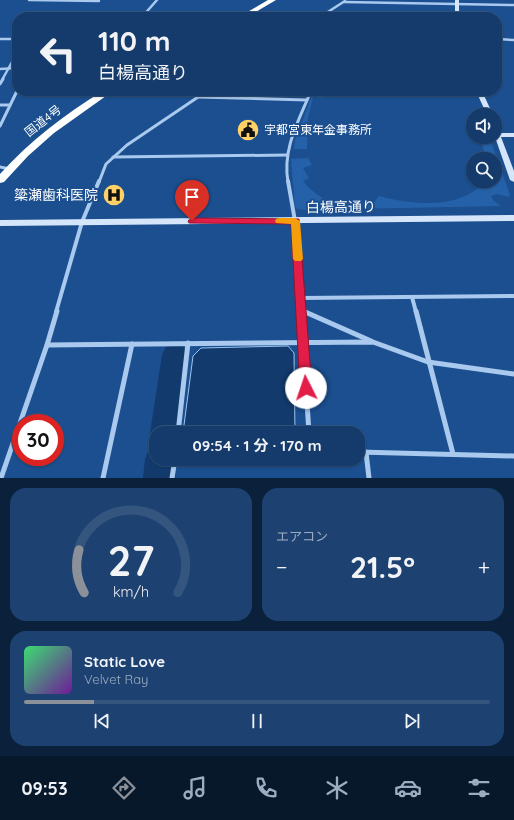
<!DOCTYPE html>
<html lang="ja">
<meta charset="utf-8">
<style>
:root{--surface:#143b6b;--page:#1d4271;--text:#f1f3f6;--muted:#9dadc1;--line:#33557e;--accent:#8c9099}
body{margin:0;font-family:Quicksand,"Noto Sans JP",sans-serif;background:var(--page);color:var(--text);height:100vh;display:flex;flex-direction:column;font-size:15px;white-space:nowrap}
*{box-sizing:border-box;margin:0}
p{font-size:13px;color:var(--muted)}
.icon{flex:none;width:22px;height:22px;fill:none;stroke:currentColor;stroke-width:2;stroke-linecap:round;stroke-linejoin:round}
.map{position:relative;height:478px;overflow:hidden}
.details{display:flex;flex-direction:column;gap:10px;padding:10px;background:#0b203b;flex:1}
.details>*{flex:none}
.banner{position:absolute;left:12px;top:12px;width:490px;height:84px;border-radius:16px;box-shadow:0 1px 3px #0004,0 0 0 1px var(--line);background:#143b6b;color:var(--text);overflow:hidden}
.tools{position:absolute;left:466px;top:108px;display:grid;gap:8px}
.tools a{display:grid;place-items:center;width:36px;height:36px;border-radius:50%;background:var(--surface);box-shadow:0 1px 3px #0004,0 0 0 1px var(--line);font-size:20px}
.speed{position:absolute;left:12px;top:414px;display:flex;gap:8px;font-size:20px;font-weight:700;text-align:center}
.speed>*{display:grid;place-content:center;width:52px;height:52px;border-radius:50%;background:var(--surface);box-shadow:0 1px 3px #0004,0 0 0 1px var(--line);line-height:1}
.speed .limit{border:6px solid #d22;background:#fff;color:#111}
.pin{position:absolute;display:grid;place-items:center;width:34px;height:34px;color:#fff;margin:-41px -17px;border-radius:50% 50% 50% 0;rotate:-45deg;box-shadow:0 0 4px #0007}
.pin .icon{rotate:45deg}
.me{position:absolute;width:44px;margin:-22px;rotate:356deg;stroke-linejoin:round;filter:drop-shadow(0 0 3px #0008)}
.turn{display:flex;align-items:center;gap:14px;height:84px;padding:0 20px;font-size:18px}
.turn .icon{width:52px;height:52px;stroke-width:2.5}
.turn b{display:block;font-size:28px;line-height:34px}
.big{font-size:30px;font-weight:700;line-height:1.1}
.details .widget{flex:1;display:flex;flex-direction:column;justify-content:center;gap:6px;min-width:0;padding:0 14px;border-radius:16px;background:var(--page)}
.details .dial{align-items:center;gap:0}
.dial svg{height:104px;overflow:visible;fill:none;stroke:var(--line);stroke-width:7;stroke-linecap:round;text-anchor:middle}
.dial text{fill:var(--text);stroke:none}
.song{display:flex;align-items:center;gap:12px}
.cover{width:48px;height:48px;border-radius:6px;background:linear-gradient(135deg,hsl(140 70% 55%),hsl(280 70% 35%))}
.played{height:4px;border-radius:2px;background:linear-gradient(90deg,var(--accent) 15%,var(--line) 15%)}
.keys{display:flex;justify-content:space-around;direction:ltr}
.heat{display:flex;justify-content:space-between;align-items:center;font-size:22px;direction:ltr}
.details .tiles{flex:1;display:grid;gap:10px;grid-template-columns:1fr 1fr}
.widget:last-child{grid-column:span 2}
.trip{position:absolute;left:149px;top:426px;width:216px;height:40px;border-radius:16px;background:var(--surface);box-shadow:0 1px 3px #0004,0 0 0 1px var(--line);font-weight:700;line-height:40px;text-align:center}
.menu{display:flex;height:64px;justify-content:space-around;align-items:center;background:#08182b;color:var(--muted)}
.menu .icon{width:28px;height:28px}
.menu .on{color:var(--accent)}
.menu b{font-size:18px;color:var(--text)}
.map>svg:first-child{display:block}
.green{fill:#2461a8}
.water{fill:#123a6d;stroke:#9cc4f0}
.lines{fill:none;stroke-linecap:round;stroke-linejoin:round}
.river{fill:#123a6d;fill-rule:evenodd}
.street-far3{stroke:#a9c9ee;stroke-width:2.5}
.street-far2{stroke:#a9c9ee;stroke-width:3}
.street-far1{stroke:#a9c9ee;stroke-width:4}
.street{stroke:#a9c9ee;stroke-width:5}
.secondary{fill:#d6e6fa;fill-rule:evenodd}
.highway{fill:#fff;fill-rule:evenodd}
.route{fill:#e11d48;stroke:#92132f}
.slow{fill:#f59e0b}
.labels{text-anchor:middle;stroke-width:4;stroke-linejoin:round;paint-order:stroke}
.far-street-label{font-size:12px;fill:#fff;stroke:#1b4f8f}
.far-poi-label{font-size:12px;fill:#fff;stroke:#1b4f8f;text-anchor:start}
.poi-label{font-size:14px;fill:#fff;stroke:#1b4f8f;text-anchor:end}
.street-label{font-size:14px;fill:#fff;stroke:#1b4f8f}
</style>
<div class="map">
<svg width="514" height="478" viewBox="0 0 514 478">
<rect width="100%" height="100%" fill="#1b4f8f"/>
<g class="green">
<path d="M312,96L324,97L323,98L313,97L308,118L307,149H294L295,140Z"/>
<path d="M482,138L490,139L510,195L508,197L497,194L491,196L494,201L501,206L305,210L297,209L295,206L291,159L308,158L312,165L303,168L309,178L303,181L310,189L329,203L334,200L341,204L347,199L357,204L361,201L372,205L379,196C412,205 461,210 485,181H495V159H487L480,139Z"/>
</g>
<g class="water">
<path d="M288,346L294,353L295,433H183L193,356L201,348Z"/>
<path d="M171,354H175L164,433H159Z"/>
</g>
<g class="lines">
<g class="river">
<path d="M175,344L184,347L188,355L178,433H156V443H154L150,433L162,355L166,347Z"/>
<path d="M156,446V459H175L173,478H143L145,459L149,449Z"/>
</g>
<g class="street-far3">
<path d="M29,0L99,1"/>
<path d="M344,2L514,5"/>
<path d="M142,17L157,0"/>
<path d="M320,17L345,1"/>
<path d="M0,39H17"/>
<path d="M497,39L514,40"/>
<path d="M0,69L17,68"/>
<path d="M2,80L17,53"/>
</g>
<g class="street-far2">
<path d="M0,84L3,79"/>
<path d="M198,97L307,100"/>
<path d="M0,105H10"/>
<path d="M0,126L17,91"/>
<path d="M113,157L287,155"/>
<path d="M0,167L10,169"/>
<path d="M99,182L106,164L127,145L207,91"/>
<path d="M288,182C282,149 299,120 311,91"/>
</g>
<g class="street-far1">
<path d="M288,181L295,221L301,312"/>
<path d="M412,297L416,312"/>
<path d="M300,298L514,296"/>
<path d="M301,310L305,312"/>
<path d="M56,312L82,222L99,181"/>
</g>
<g class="street">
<path d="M301,311L309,433"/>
<path d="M303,311L371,341"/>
<path d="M416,311L453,454"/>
<path d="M47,345L373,342L428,362L514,374"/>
<path d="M178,433L188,343"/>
<path d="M358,452L514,456"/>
<path d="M366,452L369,478"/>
<path d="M1,478L47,345L57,311"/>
<path d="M103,478L132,344"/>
<path d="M172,478L175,459"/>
</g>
<g class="secondary">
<rect x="455" y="0" width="4" height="17"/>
<path d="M476,91H482L493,115H487Z"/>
<path d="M495,127L497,128L500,133H514V137H501L514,171V182L510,180L495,137Z"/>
<path d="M514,215V221L0,226V220Z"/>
</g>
<g class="highway">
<path d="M268,0H276L247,17H239Z"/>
<path d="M103,91H113L54,133L28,156L4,182L0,183V174C30,141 65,114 103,91Z"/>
</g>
</g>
<path class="route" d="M192,218L299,219L312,388L310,391L306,393L302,391L300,388L291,224L189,223L188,221Z"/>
<path class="slow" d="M279,218H295L300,221L303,259L301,261H295L293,259L291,224L276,223L275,221L276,219Z"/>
<defs>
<g id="civic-disc" transform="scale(1.15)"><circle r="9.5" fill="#ffd166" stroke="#1b4f8f"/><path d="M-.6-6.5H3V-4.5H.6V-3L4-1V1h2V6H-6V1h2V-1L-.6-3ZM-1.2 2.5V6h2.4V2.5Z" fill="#111"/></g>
<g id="hospital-disc" transform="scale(1.15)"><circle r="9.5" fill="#ffd166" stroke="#1b4f8f"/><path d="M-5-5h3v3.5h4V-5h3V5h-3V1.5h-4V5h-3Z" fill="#111"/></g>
</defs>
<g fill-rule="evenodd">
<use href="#civic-disc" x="248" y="130"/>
<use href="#hospital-disc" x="114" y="195"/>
</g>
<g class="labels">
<g class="far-street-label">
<text transform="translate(43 121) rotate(-38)" y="4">国道4号</text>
</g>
<g class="far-poi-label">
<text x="264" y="134">宇都宮東年金事務所</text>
</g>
<g class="poi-label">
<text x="98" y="200">簗瀬歯科医院</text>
</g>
<g class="street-label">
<text transform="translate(341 207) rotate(-1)" y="5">白楊高通り</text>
</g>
</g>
</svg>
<div class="tools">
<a><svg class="icon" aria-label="sound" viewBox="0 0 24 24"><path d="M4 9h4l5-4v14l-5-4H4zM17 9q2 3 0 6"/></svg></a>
<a><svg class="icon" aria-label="search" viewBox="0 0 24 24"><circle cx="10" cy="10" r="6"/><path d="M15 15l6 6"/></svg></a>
</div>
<div class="speed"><div class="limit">30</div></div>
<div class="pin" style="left:192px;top:221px;background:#d93025"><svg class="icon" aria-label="arrive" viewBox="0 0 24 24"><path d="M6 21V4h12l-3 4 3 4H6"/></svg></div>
<svg class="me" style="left:306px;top:388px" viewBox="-20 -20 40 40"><circle r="19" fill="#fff"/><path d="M0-13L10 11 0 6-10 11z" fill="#e11d48"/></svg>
<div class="trip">09:54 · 1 分 · 170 m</div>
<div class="banner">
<div class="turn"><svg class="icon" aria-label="left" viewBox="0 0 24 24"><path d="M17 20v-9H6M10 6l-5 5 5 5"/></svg><div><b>110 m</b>白楊高通り</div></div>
</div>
</div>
<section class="details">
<div class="tiles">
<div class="widget dial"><svg viewBox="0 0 100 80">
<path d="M14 69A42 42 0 1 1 86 69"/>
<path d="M14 69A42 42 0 0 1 10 36" stroke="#8c9099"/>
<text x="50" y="56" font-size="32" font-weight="700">27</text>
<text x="50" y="72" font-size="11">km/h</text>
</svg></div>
<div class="widget"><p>エアコン</p>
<div class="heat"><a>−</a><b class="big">21.5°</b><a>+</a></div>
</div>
<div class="widget">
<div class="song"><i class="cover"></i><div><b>Static Love</b><p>Velvet Ray</p></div></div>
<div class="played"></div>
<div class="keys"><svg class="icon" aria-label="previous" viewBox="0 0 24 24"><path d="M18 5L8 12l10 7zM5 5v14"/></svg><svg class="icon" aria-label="pause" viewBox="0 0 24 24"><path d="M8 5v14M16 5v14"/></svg><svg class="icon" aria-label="next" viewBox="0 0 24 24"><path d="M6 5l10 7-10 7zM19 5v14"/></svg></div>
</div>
</div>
</section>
<nav class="menu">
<b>09:53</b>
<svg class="icon on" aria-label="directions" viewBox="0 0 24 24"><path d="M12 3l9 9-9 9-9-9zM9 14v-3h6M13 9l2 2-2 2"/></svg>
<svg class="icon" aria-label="music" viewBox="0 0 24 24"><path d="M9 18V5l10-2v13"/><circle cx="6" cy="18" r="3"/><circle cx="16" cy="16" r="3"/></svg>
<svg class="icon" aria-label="phone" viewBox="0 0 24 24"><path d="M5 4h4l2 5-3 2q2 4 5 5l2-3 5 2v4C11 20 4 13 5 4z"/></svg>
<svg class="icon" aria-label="climate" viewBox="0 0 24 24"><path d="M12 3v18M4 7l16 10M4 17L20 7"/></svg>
<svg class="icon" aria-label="car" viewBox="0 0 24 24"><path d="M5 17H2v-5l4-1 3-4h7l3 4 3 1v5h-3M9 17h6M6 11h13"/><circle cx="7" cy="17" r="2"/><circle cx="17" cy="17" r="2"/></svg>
<svg class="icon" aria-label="filters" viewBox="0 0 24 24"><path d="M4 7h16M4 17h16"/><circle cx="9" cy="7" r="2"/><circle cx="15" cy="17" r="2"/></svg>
</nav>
